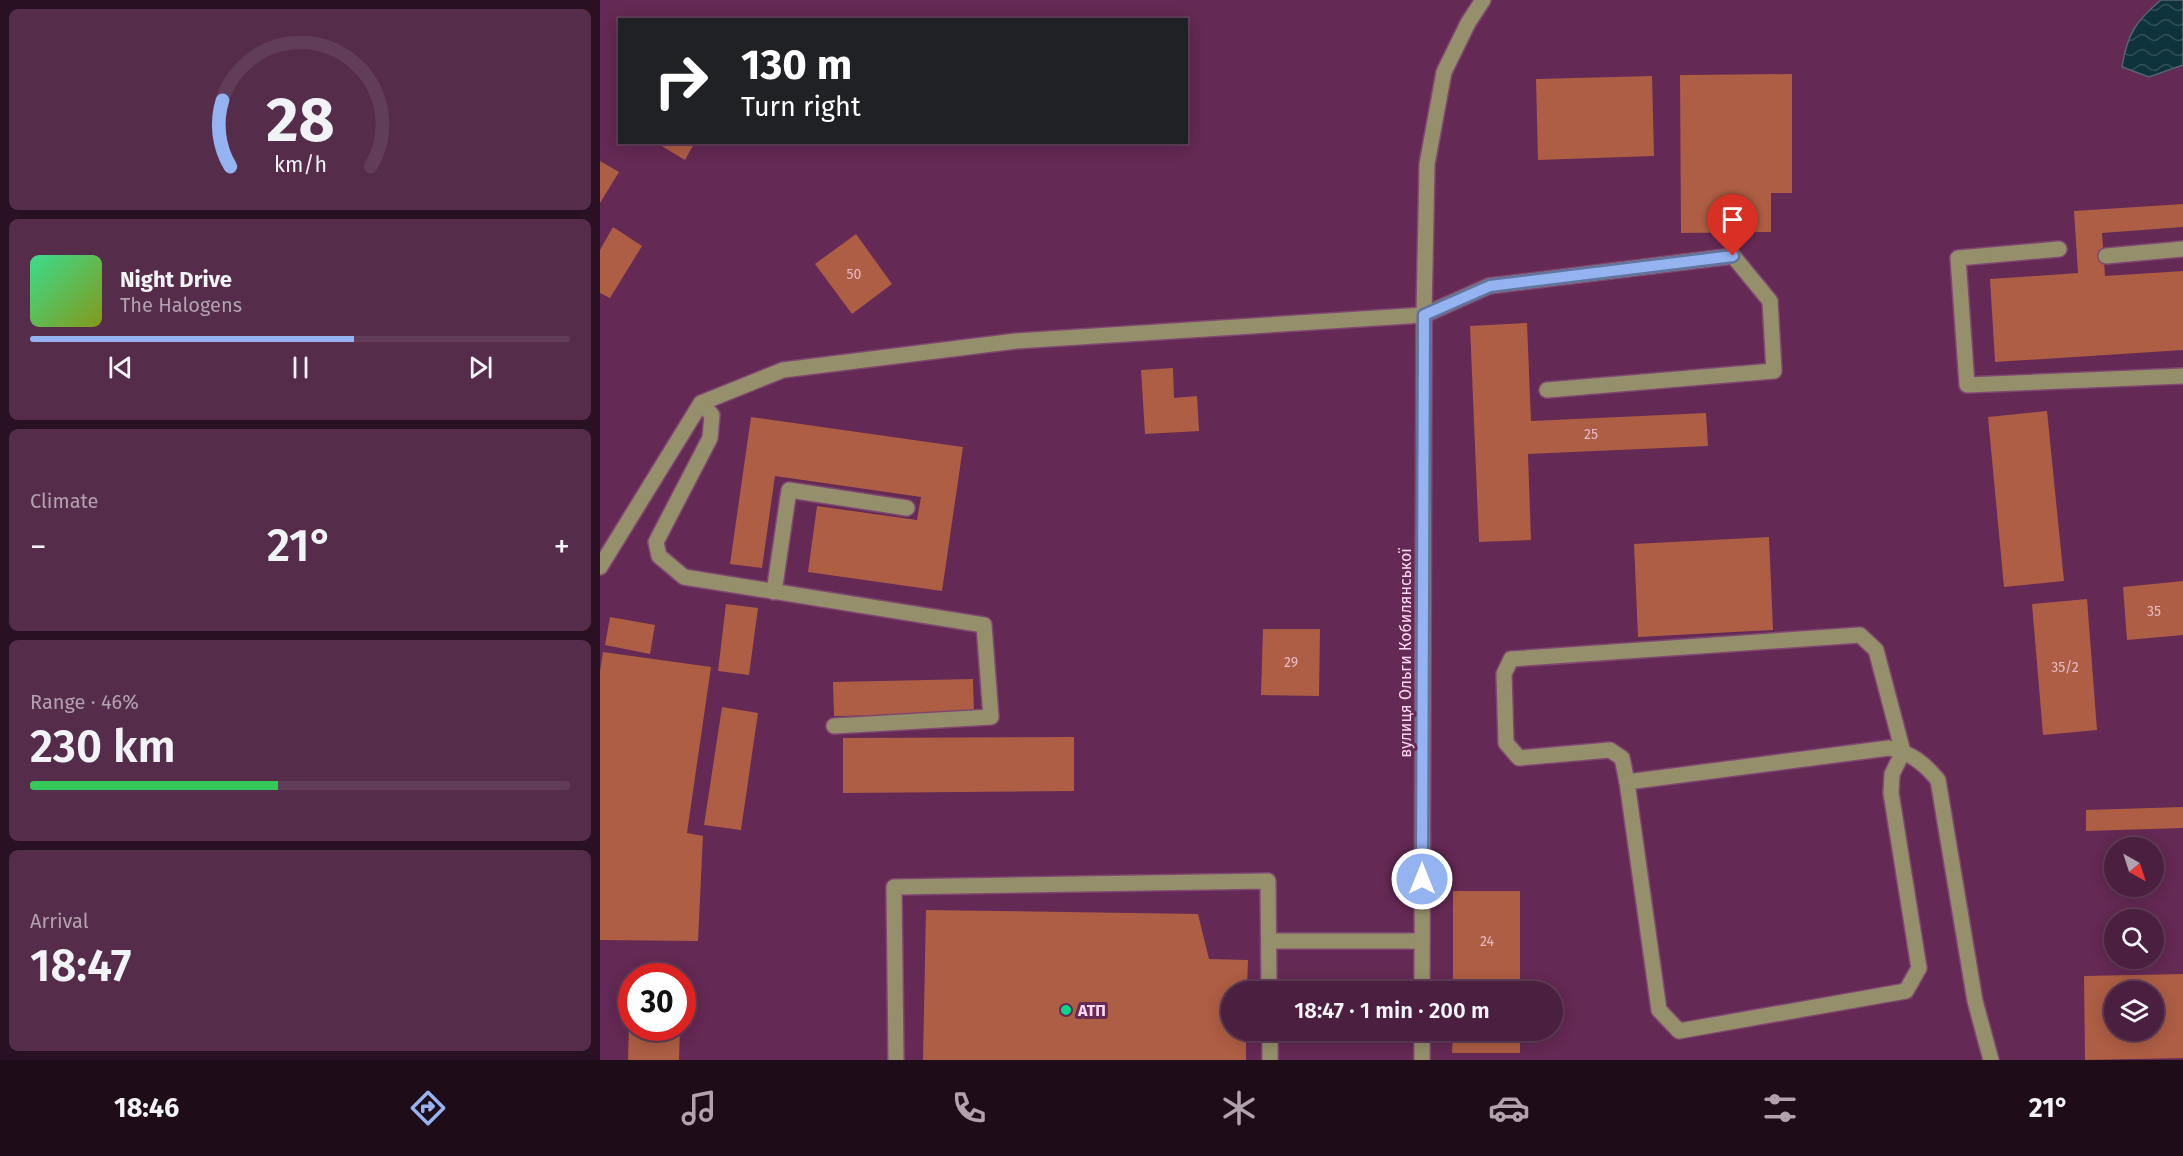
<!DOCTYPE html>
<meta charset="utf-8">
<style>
:root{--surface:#4b1f3f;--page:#552c4a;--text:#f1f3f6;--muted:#b2a2b0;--line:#623d59;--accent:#95b2f1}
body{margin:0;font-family:"Fira Sans",sans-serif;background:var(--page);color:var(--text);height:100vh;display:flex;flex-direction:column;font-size:22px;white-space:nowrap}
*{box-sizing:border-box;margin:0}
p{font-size:20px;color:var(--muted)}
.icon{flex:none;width:33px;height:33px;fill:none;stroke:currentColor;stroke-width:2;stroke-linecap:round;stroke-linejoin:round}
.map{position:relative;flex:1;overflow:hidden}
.drawer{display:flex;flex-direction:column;gap:9px;padding:9px;background:#291123;width:600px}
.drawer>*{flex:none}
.hud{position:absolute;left:18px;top:18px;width:570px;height:126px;border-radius:0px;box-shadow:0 3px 15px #0003,0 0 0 2px var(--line);background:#202124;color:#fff;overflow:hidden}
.needle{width:39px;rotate:141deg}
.controls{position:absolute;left:1504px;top:837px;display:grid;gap:12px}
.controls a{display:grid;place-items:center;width:60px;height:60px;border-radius:50%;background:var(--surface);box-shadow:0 3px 15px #0003,0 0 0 2px var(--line);font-size:30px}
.speed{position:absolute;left:18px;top:963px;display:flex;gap:12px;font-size:30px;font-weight:700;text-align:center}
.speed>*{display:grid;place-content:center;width:78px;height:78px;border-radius:50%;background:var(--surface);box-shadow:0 3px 15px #0003,0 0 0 2px var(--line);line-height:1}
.speed .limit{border:9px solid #d22;background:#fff;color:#111}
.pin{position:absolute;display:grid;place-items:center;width:51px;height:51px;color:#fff;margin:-62px -26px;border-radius:50% 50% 50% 0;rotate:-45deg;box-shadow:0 0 6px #0007}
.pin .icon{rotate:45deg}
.me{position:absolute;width:66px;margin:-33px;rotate:0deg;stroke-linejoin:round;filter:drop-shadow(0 0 4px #0008)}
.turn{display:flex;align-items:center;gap:21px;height:126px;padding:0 24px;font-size:27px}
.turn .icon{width:78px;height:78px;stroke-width:2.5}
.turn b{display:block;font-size:42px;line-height:51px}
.big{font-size:45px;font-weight:600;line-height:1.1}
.drawer .widget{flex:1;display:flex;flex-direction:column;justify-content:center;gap:9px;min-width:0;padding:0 21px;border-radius:9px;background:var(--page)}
.drawer .dial{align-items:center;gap:0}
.dial svg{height:156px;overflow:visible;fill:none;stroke:var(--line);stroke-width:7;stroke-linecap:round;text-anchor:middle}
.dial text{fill:var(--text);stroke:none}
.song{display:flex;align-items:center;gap:18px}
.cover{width:72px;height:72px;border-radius:9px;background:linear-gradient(135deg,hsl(150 70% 55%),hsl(70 70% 35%))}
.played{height:6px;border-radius:3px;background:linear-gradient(90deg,var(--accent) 60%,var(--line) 60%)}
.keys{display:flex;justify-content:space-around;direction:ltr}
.heat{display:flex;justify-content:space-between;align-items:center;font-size:33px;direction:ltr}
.charge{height:9px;border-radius:4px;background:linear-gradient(90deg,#34c759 46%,var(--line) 0)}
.trip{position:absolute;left:621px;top:981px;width:342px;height:60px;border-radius:30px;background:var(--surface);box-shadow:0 3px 15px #0003,0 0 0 2px var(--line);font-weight:600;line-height:60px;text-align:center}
.tab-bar{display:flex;height:96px;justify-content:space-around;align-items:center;background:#1e0c19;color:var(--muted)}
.tab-bar .icon{width:42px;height:42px}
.tab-bar .current{color:var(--accent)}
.tab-bar b{font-size:27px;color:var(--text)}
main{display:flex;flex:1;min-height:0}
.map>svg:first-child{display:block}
.water{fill:url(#water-waves);stroke:#566472;stroke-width:1.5}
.building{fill:#ad5e44;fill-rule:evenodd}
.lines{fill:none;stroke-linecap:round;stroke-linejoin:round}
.minor-casing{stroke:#804870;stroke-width:18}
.minor{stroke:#958f6c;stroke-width:15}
.route-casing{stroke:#61749d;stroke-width:15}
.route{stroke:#95b2f1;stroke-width:10}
.poi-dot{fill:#02d98b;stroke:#642954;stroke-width:2}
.labels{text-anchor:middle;stroke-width:6;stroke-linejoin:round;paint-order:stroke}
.number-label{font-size:14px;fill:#e9bac5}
.street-label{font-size:16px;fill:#fdd8f0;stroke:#642954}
.poi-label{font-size:16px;font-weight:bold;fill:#fdd8f0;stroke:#642954;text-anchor:start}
</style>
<main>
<section class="drawer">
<div class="widget dial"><svg viewBox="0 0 100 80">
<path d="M14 69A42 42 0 1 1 86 69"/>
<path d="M14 69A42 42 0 0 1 10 35" stroke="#95b2f1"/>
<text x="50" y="56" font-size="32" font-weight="700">28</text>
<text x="50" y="72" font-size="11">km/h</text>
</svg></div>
<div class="widget">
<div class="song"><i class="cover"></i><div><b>Night Drive</b><p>The Halogens</p></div></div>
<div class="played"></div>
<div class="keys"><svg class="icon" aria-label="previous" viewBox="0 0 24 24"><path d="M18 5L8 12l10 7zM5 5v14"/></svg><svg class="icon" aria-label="pause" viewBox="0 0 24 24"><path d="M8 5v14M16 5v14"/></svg><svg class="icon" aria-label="next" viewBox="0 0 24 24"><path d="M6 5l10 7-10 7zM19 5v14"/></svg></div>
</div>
<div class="widget"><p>Climate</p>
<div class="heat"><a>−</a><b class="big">21°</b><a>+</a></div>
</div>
<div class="widget"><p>Range · 46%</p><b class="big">230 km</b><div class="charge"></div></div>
<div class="widget"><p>Arrival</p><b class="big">18:47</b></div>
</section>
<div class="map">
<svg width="1583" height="1060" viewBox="0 0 1583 1060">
<defs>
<pattern id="water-waves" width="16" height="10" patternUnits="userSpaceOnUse" patternTransform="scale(1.5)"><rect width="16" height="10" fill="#0e333c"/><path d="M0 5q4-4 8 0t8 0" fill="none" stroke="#325058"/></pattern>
</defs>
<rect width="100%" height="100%" fill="#642954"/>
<path class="water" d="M1561,0H1583V65L1549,77L1522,67C1527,34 1536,21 1561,0Z"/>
<g class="building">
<path d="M1192,74V193H1171V232L1081,233L1080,75Z"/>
<path d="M1052,76L1054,156L938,160L936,79Z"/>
<path d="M55,142H95L85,160Z"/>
<path d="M0,161L19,172L0,203Z"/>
<path d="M1583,204V227L1502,233L1505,276L1583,271V350L1395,362L1390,279L1478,273L1474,211Z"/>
<path d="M13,227L42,246L10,298L0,293V250Z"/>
<path d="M256,234L292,284L252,314L215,264Z"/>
<path d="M927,323L931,421L1106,413L1108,446L928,454L931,540L879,542L870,326Z"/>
<path d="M573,368L574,398L597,396L599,431L545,434L541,370Z"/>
<path d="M1447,411L1464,581L1404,587L1388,417Z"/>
<path d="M151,417L363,447L342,591L208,572L217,506L317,520L321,497L175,476L162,568L130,564Z"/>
<path d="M1169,537L1173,630L1038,637L1034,544Z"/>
<path d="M1583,581V635L1527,640L1523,587Z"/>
<path d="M1487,599L1497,730L1443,735L1432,604Z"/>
<path d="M126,604L158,608L149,675L118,671Z"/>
<path d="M10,617L55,625L50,654L5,645Z"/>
<path d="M663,629H720L719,696L661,695Z"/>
<path d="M3,652L111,667L87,833L103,836L98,941L0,940V671Z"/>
<path d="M373,679L374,714L234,716L233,682Z"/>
<path d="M122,707L158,713L141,830L104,825Z"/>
<path d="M474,737V791L243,793V738Z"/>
<path d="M1583,807V828L1486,831V810Z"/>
<rect x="853" y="891" width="67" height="101"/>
<path d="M326,910L598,914L609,959L648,960L647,992H632V1030H646V1060H323Z"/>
<path d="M1583,974V1058L1485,1060L1484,976ZM1515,992H1554V1030H1515Z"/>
<path d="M29,1021H32V1028H80L79,1060H28Z"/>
<path d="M853,1030H920V1053H852Z"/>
</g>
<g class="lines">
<g class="minor-casing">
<g id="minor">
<path d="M1459,249L1358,258L1367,385L1583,376"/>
<path d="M1506,256L1583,249"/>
<path d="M101,403L112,415L110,438L56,542L59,556L84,577L384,625L391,717L234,726"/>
<path d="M0,567L101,403L183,370L416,341L824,315L889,286L1133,256L1170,301L1174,371L947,390"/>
<path d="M174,592L189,490L307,508"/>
<path d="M1260,635L1276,650L1303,752L1292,774L1291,793L1319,968L1306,991L1079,1031L1059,1010L1027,782L1022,758L1010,750L919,758L906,743L904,674L911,659Z"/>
<path d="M1027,782L1289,748C1311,753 1324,763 1338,780L1375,1001L1391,1060"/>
<path d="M669,941H822"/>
<path d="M822,992L824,315L827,164L844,72L868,23L883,0"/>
<path d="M670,1030V1060"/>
<path d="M296,1060L294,887L668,881L669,992"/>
<path d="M822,1060V1030"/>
</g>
</g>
<use href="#minor" class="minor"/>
</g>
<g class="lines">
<g class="route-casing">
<path id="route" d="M822,879L824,315L890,286L1133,256"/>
</g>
<use href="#route" class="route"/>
</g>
<circle class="poi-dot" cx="466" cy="1010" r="6"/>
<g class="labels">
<g class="number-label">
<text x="254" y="279">50</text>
<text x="991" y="439">25</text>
<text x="1554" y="616">35</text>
<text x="691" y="667">29</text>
<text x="1465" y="672">35/2</text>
<text x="887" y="946">24</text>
</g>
<g class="street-label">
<text transform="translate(805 653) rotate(-90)" y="6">вулиця Ольги Кобилянської</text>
</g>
<g class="poi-label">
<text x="478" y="1016">АТП</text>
</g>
</g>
</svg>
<div class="controls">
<a><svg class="needle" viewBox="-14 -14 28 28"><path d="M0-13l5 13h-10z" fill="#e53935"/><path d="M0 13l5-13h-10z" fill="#b2a2b0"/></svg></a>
<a><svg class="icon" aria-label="search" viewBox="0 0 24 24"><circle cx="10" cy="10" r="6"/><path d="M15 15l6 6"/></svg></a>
<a><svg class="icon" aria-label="layers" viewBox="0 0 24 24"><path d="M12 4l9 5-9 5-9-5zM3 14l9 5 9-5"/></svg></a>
</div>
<div class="speed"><div class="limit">30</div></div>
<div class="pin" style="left:1133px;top:256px;background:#d93025"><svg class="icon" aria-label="arrive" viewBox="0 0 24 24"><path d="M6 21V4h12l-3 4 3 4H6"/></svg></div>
<svg class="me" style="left:822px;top:879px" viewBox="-20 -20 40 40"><circle r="17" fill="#95b2f1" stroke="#fff" stroke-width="3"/><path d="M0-11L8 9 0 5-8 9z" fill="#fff"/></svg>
<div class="trip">18:47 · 1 min · 200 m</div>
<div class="hud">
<div class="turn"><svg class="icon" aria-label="right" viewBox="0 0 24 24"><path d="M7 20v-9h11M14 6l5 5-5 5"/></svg><div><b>130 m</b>Turn right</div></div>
</div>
</div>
</main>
<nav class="tab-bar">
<b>18:46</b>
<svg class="icon current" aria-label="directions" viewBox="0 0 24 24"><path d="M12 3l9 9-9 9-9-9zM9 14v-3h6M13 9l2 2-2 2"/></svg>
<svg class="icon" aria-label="music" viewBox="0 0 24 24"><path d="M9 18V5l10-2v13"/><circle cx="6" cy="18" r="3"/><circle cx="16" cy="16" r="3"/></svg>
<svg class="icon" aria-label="phone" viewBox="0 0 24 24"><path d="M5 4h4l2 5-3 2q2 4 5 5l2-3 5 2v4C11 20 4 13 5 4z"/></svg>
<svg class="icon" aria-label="climate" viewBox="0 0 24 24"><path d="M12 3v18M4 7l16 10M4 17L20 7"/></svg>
<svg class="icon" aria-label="car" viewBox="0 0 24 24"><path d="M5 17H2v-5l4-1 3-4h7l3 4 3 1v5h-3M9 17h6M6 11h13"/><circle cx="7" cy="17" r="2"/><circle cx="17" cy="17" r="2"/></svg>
<svg class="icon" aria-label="filters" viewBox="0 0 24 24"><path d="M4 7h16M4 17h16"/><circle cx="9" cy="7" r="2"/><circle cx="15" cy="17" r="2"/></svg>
<b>21°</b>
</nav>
